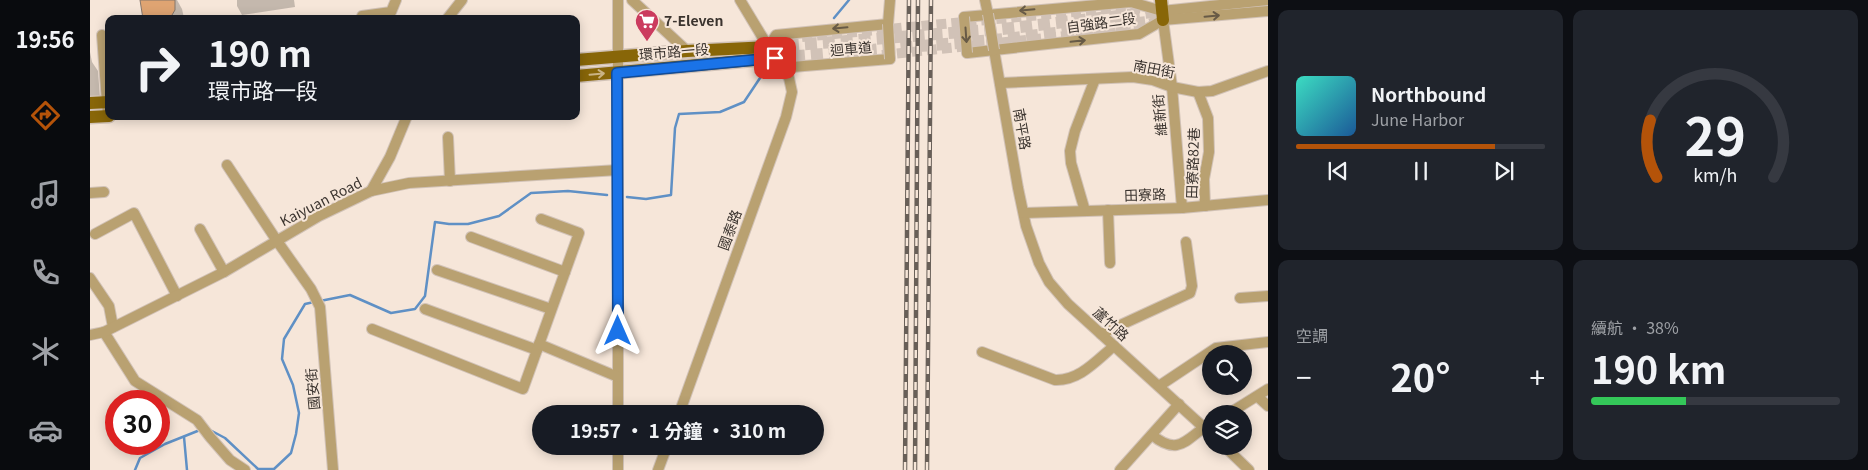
<!DOCTYPE html>
<html lang="zh-TW">
<meta charset="utf-8">
<style>
:root{--surface:#171b24;--page:#20242c;--text:#f1f3f6;--muted:#9ea1a6;--line:#363941;--accent:#b45309}
body{margin:0;font-family:Georgia,"Noto Sans TC",serif;background:var(--page);color:var(--text);height:100vh;display:flex;flex-direction:column;font-size:19px;white-space:nowrap}
*{box-sizing:border-box;margin:0}
p{font-size:16px;color:var(--muted)}
.icon{flex:none;width:28px;height:28px;fill:none;stroke:currentColor;stroke-width:2;stroke-linecap:round;stroke-linejoin:round}
.map{position:relative;flex:1;overflow:hidden}
.sheet{display:flex;flex-direction:column;gap:10px;padding:10px;background:#0d0f14;width:600px}
.sheet>*{flex:none}
.banner{position:absolute;left:15px;top:15px;width:475px;height:105px;border-radius:10px;box-shadow:0 2px 12px #0003;background:#171b24;color:var(--text);overflow:hidden}
.controls{position:absolute;left:1112px;top:345px;display:grid;gap:10px}
.controls a{display:grid;place-items:center;width:50px;height:50px;border-radius:50%;background:var(--surface);box-shadow:0 2px 12px #0003;font-size:25px}
.speed{position:absolute;left:15px;top:390px;display:flex;gap:10px;font-size:25px;font-weight:700;text-align:center}
.speed>*{display:grid;place-content:center;width:65px;height:65px;border-radius:50%;background:var(--surface);box-shadow:0 2px 12px #0003;line-height:1}
.speed .limit{border:8px solid #d22;background:#fff;color:#111}
.pin{position:absolute;display:grid;place-items:center;width:42px;height:42px;color:#fff;margin:-21px;border-radius:10px;box-shadow:0 2px 8px #0006}
.me{position:absolute;width:55px;margin:-28px;rotate:0deg;stroke-linejoin:round;filter:drop-shadow(0 0 4px #0008)}
.turn{display:flex;align-items:center;gap:18px;height:105px;padding:0 20px;font-size:22px}
.turn .icon{width:65px;height:65px;stroke-width:2.5}
.turn b{display:block;font-size:35px;line-height:42px}
.big{font-size:38px;font-weight:700;line-height:1.1}
.sheet .card{flex:1;display:flex;flex-direction:column;justify-content:center;gap:8px;min-width:0;padding:0 18px;border-radius:10px;background:var(--page)}
.sheet .dial{align-items:center;gap:0}
.dial svg{height:130px;overflow:visible;fill:none;stroke:var(--line);stroke-width:7;stroke-linecap:round;text-anchor:middle}
.dial text{fill:var(--text);stroke:none}
.song{display:flex;align-items:center;gap:15px}
.cover{width:60px;height:60px;border-radius:8px;background:linear-gradient(135deg,hsl(170 70% 55%),hsl(210 70% 35%))}
.played{height:5px;border-radius:2px;background:linear-gradient(90deg,var(--accent) 80%,var(--line) 80%)}
.keys{display:flex;justify-content:space-around;direction:ltr}
.heat{display:flex;justify-content:space-between;align-items:center;font-size:28px;direction:ltr}
.charge{height:8px;border-radius:4px;background:linear-gradient(90deg,#34c759 38%,var(--line) 0)}
.sheet .tiles{flex:1;display:grid;gap:10px;grid-template-columns:repeat(2,1fr)}
.trip{position:absolute;left:442px;top:405px;width:292px;height:50px;border-radius:25px;background:var(--surface);box-shadow:0 2px 12px #0003;font-weight:700;line-height:50px;text-align:center}
main{display:flex;flex:1;min-height:0}
.tabs{display:flex;flex-direction:column;width:90px;justify-content:space-around;align-items:center;background:#090b0e;color:var(--muted)}
.tabs .icon{width:35px;height:35px}
.tabs .on{color:var(--accent)}
.tabs b{font-size:22px;color:var(--text)}
.map>svg:first-child{display:block}
.shadow{fill:#0003}
.lines{fill:none;stroke-linecap:round;stroke-linejoin:round}
.stream{stroke:#5f90c5;stroke-width:2.5}
.building{fill:#dfa472;stroke:#85766b}
.minor-tunnel{stroke:#d1c2b7;stroke-width:10;stroke-dasharray:10 5;stroke-linecap:butt}
.major-tunnel{stroke:#d1c2b7;stroke-width:12;stroke-dasharray:12 6;stroke-linecap:butt}
.minor-casing{stroke:#d1c2b7;stroke-width:12}
.major-casing{stroke:#d1c2b7;stroke-width:15}
.minor{stroke:#b9a171;stroke-width:10}
.major{stroke:#886608;stroke-width:12}
.rail-casing{stroke:#685f58;stroke-width:4.5}
.rail{stroke:#f6e6d9;stroke-width:2.5;stroke-dasharray:8;stroke-linecap:butt}
.minor-bridge-casing{stroke:#d1c2b7;stroke-width:12;stroke-linecap:butt}
.minor-bridge{stroke:#b9a171;stroke-width:10}
.oneway{stroke:#675a46}
.oneway2{stroke:#cab385}
.route-casing{stroke:#114b97;stroke-width:12}
.route{stroke:#1a73e8;stroke-width:9}
.labels{text-anchor:middle;stroke-width:4;stroke-linejoin:round;paint-order:stroke}
.poi-label{font-size:14px;font-weight:bold;fill:#3b342f;stroke:#f6e6d9;text-anchor:start}
.street-label{font-size:14px;fill:#3b342f;stroke:#f6e6d9}
</style>
<main>
<nav class="tabs">
<b>19:56</b>
<svg class="icon on" aria-label="directions" viewBox="0 0 24 24"><path d="M12 3l9 9-9 9-9-9zM9 14v-3h6M13 9l2 2-2 2"/></svg>
<svg class="icon" aria-label="music" viewBox="0 0 24 24"><path d="M9 18V5l10-2v13"/><circle cx="6" cy="18" r="3"/><circle cx="16" cy="16" r="3"/></svg>
<svg class="icon" aria-label="phone" viewBox="0 0 24 24"><path d="M5 4h4l2 5-3 2q2 4 5 5l2-3 5 2v4C11 20 4 13 5 4z"/></svg>
<svg class="icon" aria-label="climate" viewBox="0 0 24 24"><path d="M12 3v18M4 7l16 10M4 17L20 7"/></svg>
<svg class="icon" aria-label="car" viewBox="0 0 24 24"><path d="M5 17H2v-5l4-1 3-4h7l3 4 3 1v5h-3M9 17h6M6 11h13"/><circle cx="7" cy="17" r="2"/><circle cx="17" cy="17" r="2"/></svg>
</nav>
<div class="map">
<svg width="1178" height="470" viewBox="0 0 1178 470">
<rect width="100%" height="100%" fill="#f6e6d9"/>
<g class="shadow">
<path d="M51,0H87L92,9L94,18L54,19Z"/>
<path d="M147,0H204L205,7L152,15L147,6Z"/>
<path d="M0,52L2,62L8,71L10,98L0,99Z"/>
</g>
<g class="lines">
<g class="stream">
<path d="M744,18L759,0"/>
<path d="M537,197L556,199L581,195L585,128L589,114L630,112L654,102L672,75"/>
<path d="M230,301L260,295L301,313L325,309L335,296L345,222L359,224H378L409,216L441,193L478,191L517,195"/>
<path d="M120,430L135,438L168,469H184L201,453L206,434L209,413L203,385L192,359L194,339L215,304L224,302"/>
<path d="M94,437L97,470"/>
<path d="M45,470L50,458L75,444L110,430"/>
</g>
</g>
<path class="building" d="M50,0H85V10L82,15L83,19H53Z"/>
<g class="lines">
<g class="minor-tunnel">
<path d="M712,37L1037,7L1056,9"/>
<path d="M792,55L1042,29L1065,22"/>
</g>
<g class="major-tunnel">
<path d="M679,47L912,29L1072,11"/>
<path d="M685,58L915,39L1073,20"/>
</g>
<g class="minor-casing">
<g id="minor">
<path d="M528,0V414"/>
<path d="M542,0L597,51"/>
<path d="M895,0L898,14"/>
<path d="M272,16L301,12L306,0"/>
<path d="M874,17L1041,2L1072,11L1178,0"/>
<path d="M357,19L372,0"/>
<path d="M1073,20L1082,87L1092,208"/>
<path d="M12,35L18,116"/>
<path d="M679,47L686,35L798,24L800,0"/>
<path d="M904,50L928,188L936,226L949,263L959,282L978,304L1121,434"/>
<path d="M877,53L1049,34L1073,20L1178,11"/>
<path d="M688,60L702,67L800,59"/>
<path d="M910,83L1043,77L1063,80L1082,87L1108,92L1122,91L1178,71"/>
<path d="M1108,92L1118,118L1119,152L1114,179L1115,206"/>
<path d="M358,137L360,181"/>
<path d="M137,165L187,241L221,289L230,307L243,470"/>
<path d="M281,191L300,157L317,116"/>
<path d="M0,193L14,192"/>
<path d="M1018,210L1020,263"/>
<path d="M995,211L981,163L980,151L985,131L1005,79"/>
<path d="M934,213L1092,208L1178,200"/>
<path d="M110,229L134,272"/>
<path d="M5,234L44,213L87,296"/>
<path d="M381,237L475,272"/>
<path d="M347,270L461,309"/>
<path d="M0,278L19,306L23,327"/>
<path d="M1150,298L1178,296"/>
<path d="M335,309L447,350"/>
<path d="M282,329L433,389L489,233L451,219"/>
<path d="M14,332L45,381L107,420L120,437L140,460L155,470"/>
<path d="M1011,334L1100,293L1102,286L1096,242"/>
<path d="M0,335L14,332L134,272L229,216L281,191L319,183L528,170"/>
<path d="M449,344L528,377"/>
<path d="M892,352L965,380C989,381 1006,361 1024,346"/>
<path d="M1069,386L1126,348L1178,342"/>
<path d="M1168,397L1178,406"/>
<path d="M589,414L696,117L702,92L699,78L685,58L650,0"/>
<path d="M1138,414L1178,389"/>
<path d="M1062,435C1090,458 1097,437 1121,423"/>
<path d="M1134,446L1159,470"/>
<path d="M528,470V446"/>
<path d="M568,470L577,446"/>
<path d="M1030,470L1089,404"/>
</g>
</g>
<g class="major-casing">
<g id="major">
<path d="M1071,0L1073,20"/>
<path d="M486,60L597,51L679,47"/>
<path d="M486,76L685,58"/>
<path d="M0,103L19,102"/>
<path d="M0,117L19,116"/>
</g>
</g>
<use href="#minor" class="minor"/>
<use href="#major" class="major"/>
<g class="rail-casing">
<g id="rail">
<path d="M815,470L819,0"/>
<path d="M825,470L828,0"/>
<path d="M837,470L841,0"/>
</g>
</g>
<use href="#rail" class="rail"/>
<g class="minor-bridge-casing">
<g id="minor-bridge">
<path d="M898,14L904,50"/>
<path d="M874,17L877,53"/>
<path d="M798,24L800,59"/>
</g>
</g>
<use href="#minor-bridge" class="minor-bridge"/>
</g>
<defs><path id="oneway-shaft" d="M-6 0H5M1.5-3L5.5 0L1.5 3" fill="none" stroke-width="1.6" stroke-linecap="round" stroke-linejoin="round" transform="scale(1.25)"/></defs>
<g class="oneway">
<use href="#oneway-shaft" transform="translate(937 10) rotate(175)"/>
<use href="#oneway-shaft" transform="translate(1122 16) rotate(-5)"/>
<use href="#oneway-shaft" transform="translate(750 28) rotate(175)"/>
<use href="#oneway-shaft" transform="translate(876 35) rotate(86)"/>
<use href="#oneway-shaft" transform="translate(988 41) rotate(-6)"/>
</g>
<use class="oneway2" href="#oneway-shaft" transform="translate(507 74) rotate(-5)"/>
<g class="lines">
<g class="route-casing">
<path id="route" d="M528,331L527,73L685,58"/>
</g>
<use href="#route" class="route"/>
</g>
<defs>
<g id="supermarket-pin" transform="scale(1.25)"><path d="M0 17L-7.5 6A9.5 9.5 0 1 1 7.5 6Z" fill="#cb3b5e" stroke="#f6e6d9"/><path d="M-6-5.5h2.5l.6 2H6L4.5 2H-2.5L-4.4-4H-6ZM-1.5 3.2a1.3 1.3 0 1 0 .1 0ZM3 3.2a1.3 1.3 0 1 0 .1 0Z" fill="#fff"/></g>
</defs>
<g fill-rule="evenodd">
<use href="#supermarket-pin" x="557" y="21"/>
</g>
<g class="labels">
<g class="poi-label">
<text x="574" y="26">7-Eleven</text>
</g>
<g class="street-label">
<text transform="translate(1011 23) rotate(-8)" y="5">自強路二段</text>
<text transform="translate(761 49) rotate(-5)" y="5">迴車道</text>
<text transform="translate(584 52) rotate(-5)" y="5">環市路一段</text>
<text transform="translate(1064 69) rotate(11)" y="5">南田街</text>
<text transform="translate(1070 115) rotate(-95)" y="5">維新街</text>
<text transform="translate(932 129) rotate(80)" y="5">南平路</text>
<text transform="translate(1103 163) rotate(-88)" y="5">田寮路82巷</text>
<text transform="translate(1055 195) rotate(-2)" y="5">田寮路</text>
<text transform="translate(231 202) rotate(-27)" y="5">Kaiyuan Road</text>
<text transform="translate(640 230) rotate(-70)" y="5">國泰路</text>
<text transform="translate(1021 324) rotate(42)" y="5">蘆竹路</text>
<text transform="translate(223 389) rotate(-95)" y="5">國安街</text>
</g>
</g>
</svg>
<div class="controls">
<a><svg class="icon" aria-label="search" viewBox="0 0 24 24"><circle cx="10" cy="10" r="6"/><path d="M15 15l6 6"/></svg></a>
<a><svg class="icon" aria-label="layers" viewBox="0 0 24 24"><path d="M12 4l9 5-9 5-9-5zM3 14l9 5 9-5"/></svg></a>
</div>
<div class="speed"><div class="limit">30</div></div>
<div class="pin" style="left:685px;top:58px;background:#d93025"><svg class="icon" aria-label="arrive" viewBox="0 0 24 24"><path d="M6 21V4h12l-3 4 3 4H6"/></svg></div>
<svg class="me" style="left:528px;top:331px" viewBox="-20 -20 40 40"><path d="M0-17L14 15 0 8-14 15z" fill="#1a73e8" stroke="#fff" stroke-width="4"/></svg>
<div class="trip">19:57 · 1 分鐘 · 310 m</div>
<div class="banner">
<div class="turn"><svg class="icon" aria-label="right" viewBox="0 0 24 24"><path d="M7 20v-9h11M14 6l5 5-5 5"/></svg><div><b>190 m</b>環市路一段</div></div>
</div>
</div>
<section class="sheet">
<div class="tiles">
<div class="card">
<div class="song"><i class="cover"></i><div><b>Northbound</b><p>June Harbor</p></div></div>
<div class="played"></div>
<div class="keys"><svg class="icon" aria-label="previous" viewBox="0 0 24 24"><path d="M18 5L8 12l10 7zM5 5v14"/></svg><svg class="icon" aria-label="pause" viewBox="0 0 24 24"><path d="M8 5v14M16 5v14"/></svg><svg class="icon" aria-label="next" viewBox="0 0 24 24"><path d="M6 5l10 7-10 7zM19 5v14"/></svg></div>
</div>
<div class="card dial"><svg viewBox="0 0 100 80">
<path d="M14 69A42 42 0 1 1 86 69"/>
<path d="M14 69A42 42 0 0 1 10 34" stroke="#b45309"/>
<text x="50" y="56" font-size="32" font-weight="700">29</text>
<text x="50" y="72" font-size="11">km/h</text>
</svg></div>
<div class="card"><p>空調</p>
<div class="heat"><a>−</a><b class="big">20°</b><a>+</a></div>
</div>
<div class="card"><p>續航 · 38%</p><b class="big">190 km</b><div class="charge"></div></div>
</div>
</section>
</main>
